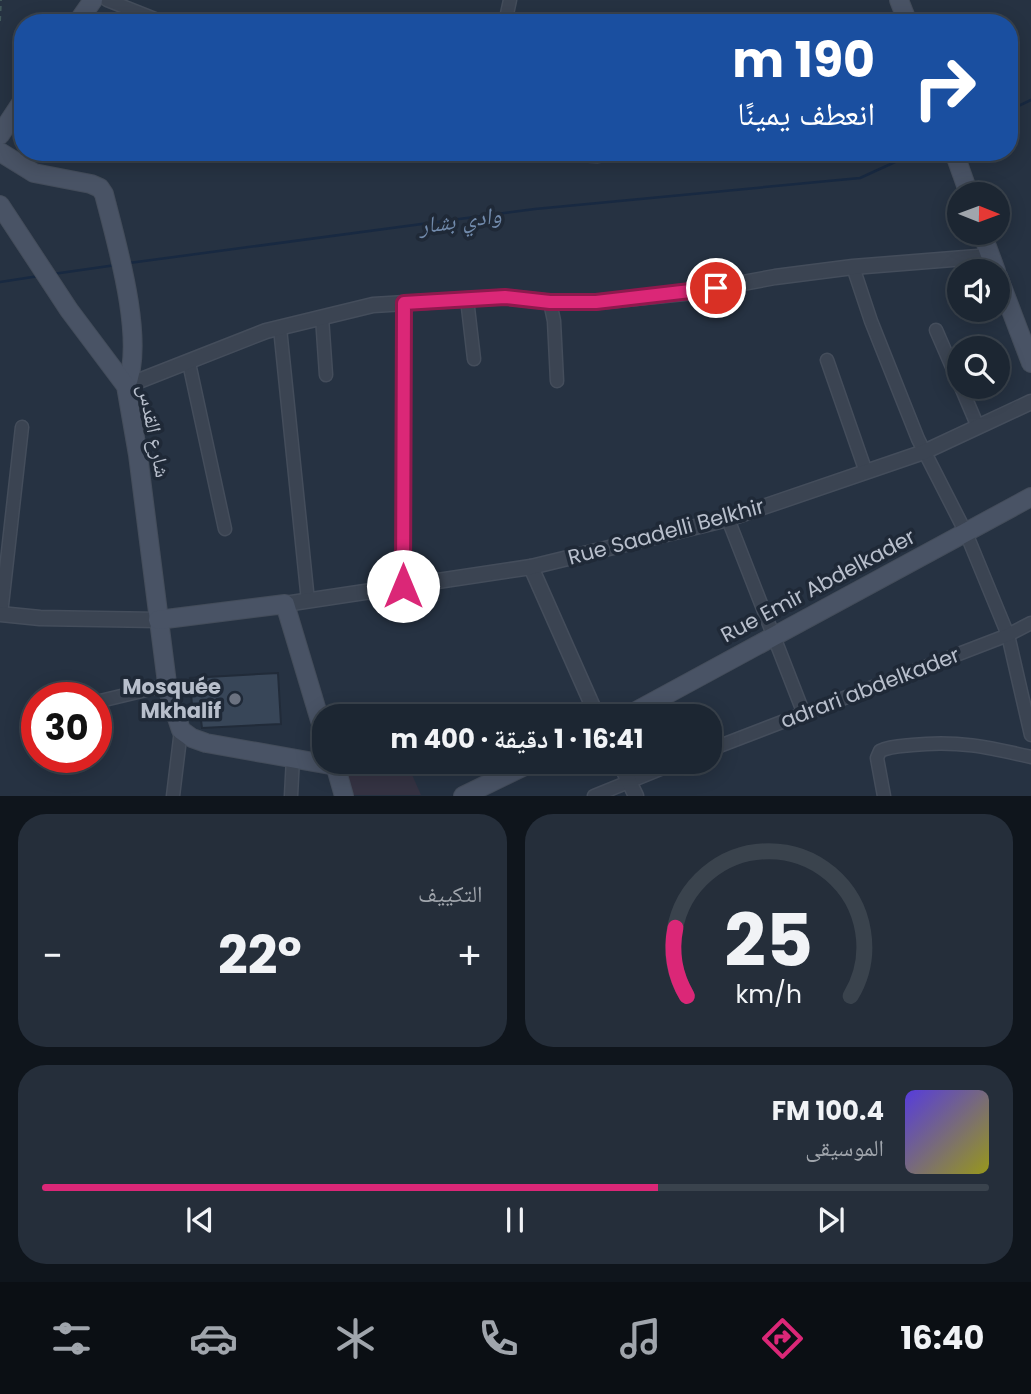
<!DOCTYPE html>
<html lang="ar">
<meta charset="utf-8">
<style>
:root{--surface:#1c2632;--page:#252e3a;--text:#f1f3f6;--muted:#a0a5ac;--line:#3a434d;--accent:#db2777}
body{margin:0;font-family:Poppins,"Noto Naskh Arabic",sans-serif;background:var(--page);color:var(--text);direction:rtl;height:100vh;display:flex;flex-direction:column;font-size:26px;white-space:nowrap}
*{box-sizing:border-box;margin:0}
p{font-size:23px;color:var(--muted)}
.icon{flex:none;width:38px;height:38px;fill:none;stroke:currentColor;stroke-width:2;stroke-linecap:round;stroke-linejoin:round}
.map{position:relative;height:796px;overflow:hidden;direction:ltr}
.details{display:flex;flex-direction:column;gap:18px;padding:18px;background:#0f151c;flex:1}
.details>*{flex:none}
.guide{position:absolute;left:14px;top:14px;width:1004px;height:147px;border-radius:28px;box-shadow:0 4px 18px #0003,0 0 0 2px var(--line);direction:rtl;background:#1a4fa0;color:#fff;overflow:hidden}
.needle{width:46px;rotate:91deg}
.controls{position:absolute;left:947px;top:182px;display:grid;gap:14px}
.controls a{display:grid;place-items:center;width:63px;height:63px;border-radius:50%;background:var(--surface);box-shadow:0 4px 18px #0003,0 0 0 2px var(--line);font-size:35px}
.speed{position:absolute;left:21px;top:682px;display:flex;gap:14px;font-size:35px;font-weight:700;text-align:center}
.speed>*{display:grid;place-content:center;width:91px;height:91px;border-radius:50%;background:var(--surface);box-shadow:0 4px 18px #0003,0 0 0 2px var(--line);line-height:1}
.speed .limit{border:10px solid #d22;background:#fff;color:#111}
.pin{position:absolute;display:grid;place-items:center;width:60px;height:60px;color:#fff;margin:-30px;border:4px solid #fff;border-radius:50%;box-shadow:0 2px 7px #0007}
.me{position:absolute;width:77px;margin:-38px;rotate:0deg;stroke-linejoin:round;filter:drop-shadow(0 0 5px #0008)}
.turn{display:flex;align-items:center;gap:24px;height:147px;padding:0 28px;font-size:32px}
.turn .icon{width:91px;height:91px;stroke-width:2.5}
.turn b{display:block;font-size:49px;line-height:60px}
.big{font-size:52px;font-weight:700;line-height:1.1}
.details .widget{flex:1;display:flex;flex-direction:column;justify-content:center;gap:10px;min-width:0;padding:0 24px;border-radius:28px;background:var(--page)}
.details .dial{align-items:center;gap:0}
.dial svg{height:182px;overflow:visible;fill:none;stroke:var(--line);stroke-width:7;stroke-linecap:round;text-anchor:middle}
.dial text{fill:var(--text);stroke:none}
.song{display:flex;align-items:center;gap:21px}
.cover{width:84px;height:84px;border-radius:10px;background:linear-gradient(135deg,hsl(250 70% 55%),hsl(60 70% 35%))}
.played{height:7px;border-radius:4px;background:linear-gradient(90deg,var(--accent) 65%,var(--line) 65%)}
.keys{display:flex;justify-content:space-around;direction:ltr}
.heat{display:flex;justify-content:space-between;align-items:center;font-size:38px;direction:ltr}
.details .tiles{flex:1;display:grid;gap:18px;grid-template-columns:1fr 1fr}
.widget:last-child{grid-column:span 2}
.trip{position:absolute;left:312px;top:704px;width:410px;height:70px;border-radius:28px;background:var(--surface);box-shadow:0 4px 18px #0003,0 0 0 2px var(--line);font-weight:700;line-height:70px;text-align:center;direction:rtl}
.menu{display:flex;height:112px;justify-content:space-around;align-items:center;background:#0b0f14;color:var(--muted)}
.menu .icon{width:49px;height:49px}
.menu .current{color:var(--accent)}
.menu b{font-size:32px;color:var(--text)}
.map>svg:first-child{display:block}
.medical{fill:#353343}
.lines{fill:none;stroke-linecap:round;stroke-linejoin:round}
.stream{stroke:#182941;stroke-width:2.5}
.building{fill:#384658;stroke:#212b39;stroke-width:2}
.service-casing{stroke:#444d5b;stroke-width:9}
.minor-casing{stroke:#444d5b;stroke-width:15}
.tertiary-casing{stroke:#444d5b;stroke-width:17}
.secondary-casing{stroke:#444d5b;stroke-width:20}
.path{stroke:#42595b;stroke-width:2;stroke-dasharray:5 5;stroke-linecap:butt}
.service{stroke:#3b4452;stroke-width:6}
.minor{stroke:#3b4452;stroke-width:12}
.tertiary{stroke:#3b4452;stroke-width:14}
.secondary{stroke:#495365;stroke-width:18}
.route-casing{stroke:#8e194d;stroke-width:18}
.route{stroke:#db2777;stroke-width:12}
.worship-dot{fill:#6b7280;stroke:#1f2937;stroke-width:2.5}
.labels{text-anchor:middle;stroke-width:7;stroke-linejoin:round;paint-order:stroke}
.street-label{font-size:21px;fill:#b8bfcc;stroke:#1f2937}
.poi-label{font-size:21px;font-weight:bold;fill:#b8bfcc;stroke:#1f2937;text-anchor:end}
.water-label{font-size:23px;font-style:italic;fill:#718aab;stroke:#1f2937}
</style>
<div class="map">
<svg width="1031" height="796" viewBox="0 0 1031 796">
<rect width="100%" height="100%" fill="#263242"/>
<path class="medical" d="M343,761H406L421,795H353Z"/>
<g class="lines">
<g class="stream">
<path d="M1010,110L1031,100"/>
<path d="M129,263L535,209L860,178L917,152"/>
<path d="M53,274L116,265"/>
<path d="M0,282L39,276"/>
</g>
</g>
<path class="building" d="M278,673L281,724L202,728L201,720H193L190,678Z"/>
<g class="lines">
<g class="service-casing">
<path id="service" d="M509,152L518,155L597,159L650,152"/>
</g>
<g class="minor-casing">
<g id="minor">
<path d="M107,0L165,23"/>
<path d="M505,23L510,0"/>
<path d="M853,267L871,321L918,439L966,533L1008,635L1031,735"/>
<path d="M467,299L474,359"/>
<path d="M550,302L554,321L557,381"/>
<path d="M322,317L326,375"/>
<path d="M280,328L308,601"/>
<path d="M936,330L959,383"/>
<path d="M827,360L866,472"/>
<path d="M189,363L225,529"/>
<path d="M961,387L978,427"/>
<path d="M728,519L804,714"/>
<path d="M403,586L404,304"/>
<path d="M1,614L22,427"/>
<path d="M96,702L167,685"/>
<path d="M709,750L1008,635L1031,623"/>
<path d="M173,796L181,730"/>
<path d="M291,796L293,758"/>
<path d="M594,796L680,761"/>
<path d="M884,796L877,758L880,751C890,746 901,746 912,745C957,740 988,747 1031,757"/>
</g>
</g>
<g class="tertiary-casing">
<g id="tertiary">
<path d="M126,386L266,331L373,305L505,297L550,302H596L694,292L775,277L853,267L990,256"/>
<path d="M531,567L597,716"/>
<path d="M285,604L531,567L728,519L924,452L1031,402"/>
<path d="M0,614L40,618L158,620"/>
<path d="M619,761L636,796"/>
</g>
</g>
<g class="secondary-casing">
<g id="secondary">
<path d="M899,0L908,23"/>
<path d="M77,23L93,0"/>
<path d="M0,135L23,100"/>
<path d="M0,152L34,173L91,184L100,188L104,194C116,241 146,342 126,386"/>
<path d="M954,152L969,194"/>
<path d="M0,205L69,310L126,386L138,455L168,691L181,730L192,738L206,743L336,766"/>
<path d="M982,233L996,271"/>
<path d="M998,276L1031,363"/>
<path d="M158,620L285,604L324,734"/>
<path d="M627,716L1031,497"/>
<path d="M334,761L344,796"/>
<path d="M463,796L535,761"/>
</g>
</g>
<path class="path" d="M0,21L1,0"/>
<use href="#service" class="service"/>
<use href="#minor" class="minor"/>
<use href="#tertiary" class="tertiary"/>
<use href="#secondary" class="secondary"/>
</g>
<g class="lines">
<g class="route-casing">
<path id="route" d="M403,586L404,303L505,297L550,302H596L716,288"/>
</g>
<use href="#route" class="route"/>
</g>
<circle class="worship-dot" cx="235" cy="699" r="7"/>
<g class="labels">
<g class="street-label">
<text transform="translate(154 431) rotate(79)" y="7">شارع القدس</text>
<text transform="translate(666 532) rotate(-15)" y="7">Rue Saadelli Belkhir</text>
<text transform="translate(818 586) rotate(-28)" y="7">Rue Emir Abdelkader</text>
<text transform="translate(870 688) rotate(-21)" y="7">adrari abdelkader</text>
</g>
<g class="poi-label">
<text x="221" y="694">Mosquée<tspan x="221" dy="24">Mkhalif</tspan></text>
</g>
<g class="water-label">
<text transform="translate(460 220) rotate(-8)" y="8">وادي بشار</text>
</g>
</g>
</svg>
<div class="controls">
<a><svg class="needle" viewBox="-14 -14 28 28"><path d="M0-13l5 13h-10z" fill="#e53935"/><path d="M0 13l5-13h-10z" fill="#a0a5ac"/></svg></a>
<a><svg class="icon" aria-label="sound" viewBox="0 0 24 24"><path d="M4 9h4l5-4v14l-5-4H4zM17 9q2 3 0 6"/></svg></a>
<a><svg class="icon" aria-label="search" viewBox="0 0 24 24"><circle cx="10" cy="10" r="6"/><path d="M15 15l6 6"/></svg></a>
</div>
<div class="speed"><div class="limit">30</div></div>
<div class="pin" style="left:716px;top:288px;background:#d93025"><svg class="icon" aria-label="arrive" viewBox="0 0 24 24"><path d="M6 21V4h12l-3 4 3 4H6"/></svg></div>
<svg class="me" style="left:403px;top:586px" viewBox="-20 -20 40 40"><circle r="19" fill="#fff"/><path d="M0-13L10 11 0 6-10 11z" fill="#db2777"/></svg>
<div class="trip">16:41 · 1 دقيقة · 400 m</div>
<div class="guide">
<div class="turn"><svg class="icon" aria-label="right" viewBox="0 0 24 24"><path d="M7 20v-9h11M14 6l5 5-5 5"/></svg><div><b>190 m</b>انعطف يمينًا</div></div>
</div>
</div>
<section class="details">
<div class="tiles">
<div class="widget dial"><svg viewBox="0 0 100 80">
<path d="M14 69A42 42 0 1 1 86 69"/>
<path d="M14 69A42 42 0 0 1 9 39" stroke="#db2777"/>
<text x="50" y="56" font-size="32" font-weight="700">25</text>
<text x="50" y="72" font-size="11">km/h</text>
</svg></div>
<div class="widget"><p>التكييف</p>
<div class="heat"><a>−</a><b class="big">22°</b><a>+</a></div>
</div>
<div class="widget">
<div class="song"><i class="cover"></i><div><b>100.4 FM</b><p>الموسيقى</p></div></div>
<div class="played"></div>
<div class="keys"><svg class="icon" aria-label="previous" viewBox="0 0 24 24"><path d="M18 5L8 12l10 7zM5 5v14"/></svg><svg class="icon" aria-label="pause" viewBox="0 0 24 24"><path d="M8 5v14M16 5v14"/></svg><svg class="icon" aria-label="next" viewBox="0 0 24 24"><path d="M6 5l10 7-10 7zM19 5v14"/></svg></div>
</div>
</div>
</section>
<nav class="menu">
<b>16:40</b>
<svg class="icon current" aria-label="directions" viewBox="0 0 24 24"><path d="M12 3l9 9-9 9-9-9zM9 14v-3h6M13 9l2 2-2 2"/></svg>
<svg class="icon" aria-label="music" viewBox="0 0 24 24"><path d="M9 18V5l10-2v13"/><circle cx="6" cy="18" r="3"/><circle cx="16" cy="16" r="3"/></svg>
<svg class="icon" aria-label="phone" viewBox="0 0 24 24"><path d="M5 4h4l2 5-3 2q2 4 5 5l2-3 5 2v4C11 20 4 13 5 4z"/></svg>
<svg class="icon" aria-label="climate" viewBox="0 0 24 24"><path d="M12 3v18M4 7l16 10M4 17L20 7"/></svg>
<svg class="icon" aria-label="car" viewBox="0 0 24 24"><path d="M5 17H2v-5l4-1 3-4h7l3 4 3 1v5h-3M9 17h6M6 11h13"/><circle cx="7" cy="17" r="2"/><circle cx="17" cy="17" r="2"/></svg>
<svg class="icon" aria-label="filters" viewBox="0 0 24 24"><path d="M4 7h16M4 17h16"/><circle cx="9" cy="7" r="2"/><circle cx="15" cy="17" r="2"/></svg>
</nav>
